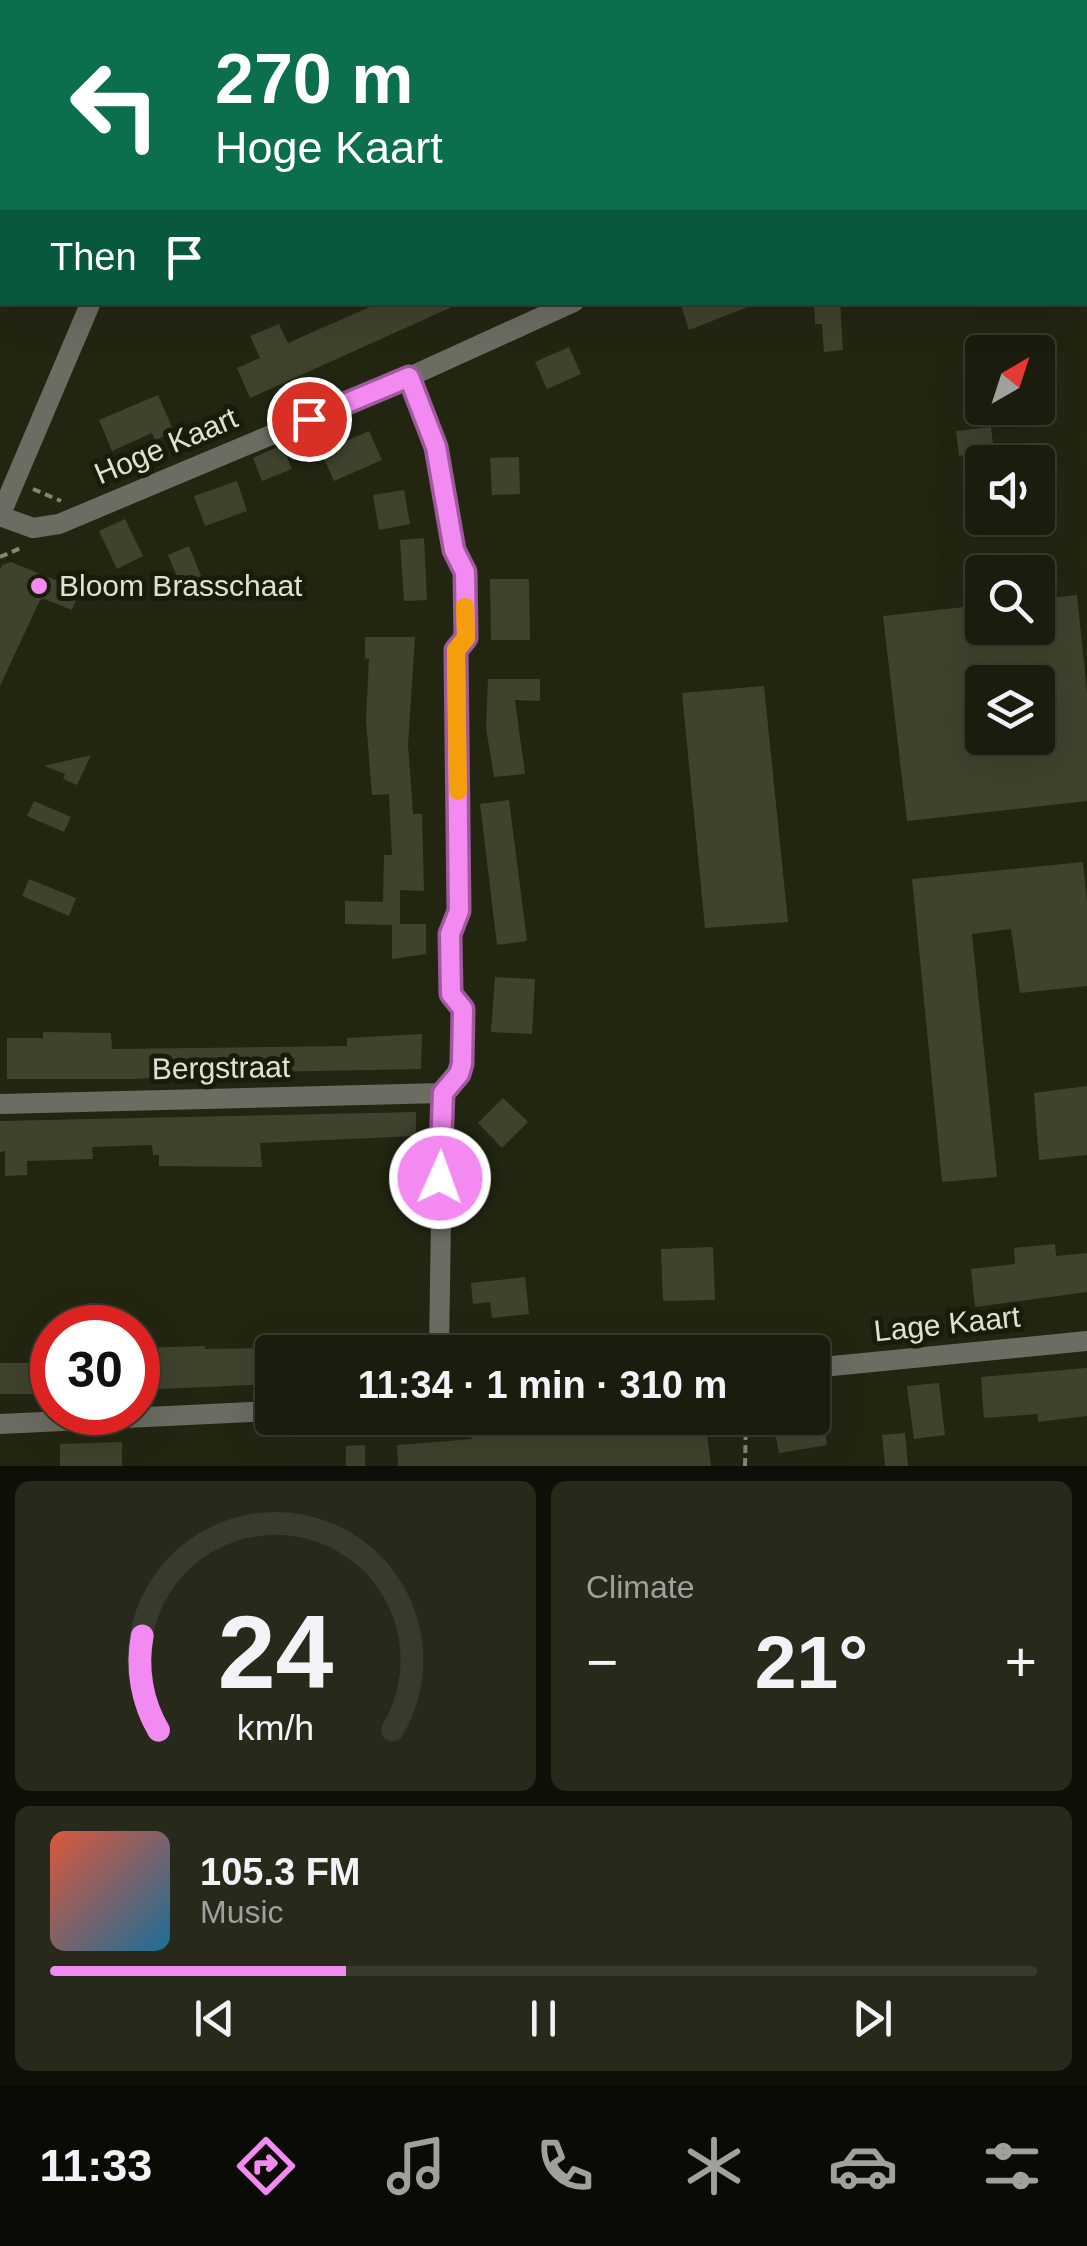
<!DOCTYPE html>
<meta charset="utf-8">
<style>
:root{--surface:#1a1c0d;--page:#27291b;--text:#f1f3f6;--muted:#9fa19d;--line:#383a2e;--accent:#f38af1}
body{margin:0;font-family:Helvetica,sans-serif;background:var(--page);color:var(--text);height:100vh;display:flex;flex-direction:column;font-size:38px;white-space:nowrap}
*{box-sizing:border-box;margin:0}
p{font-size:32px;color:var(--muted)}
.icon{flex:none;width:55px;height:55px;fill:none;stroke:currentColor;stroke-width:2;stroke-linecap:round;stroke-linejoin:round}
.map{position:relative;height:1466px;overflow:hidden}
.panel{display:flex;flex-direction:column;gap:15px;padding:15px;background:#0e0f07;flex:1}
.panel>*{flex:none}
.banner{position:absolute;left:0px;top:0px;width:1088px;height:305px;box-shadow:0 10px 40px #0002,0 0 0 2px var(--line);background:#0b6e4f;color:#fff;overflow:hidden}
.needle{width:65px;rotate:39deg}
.controls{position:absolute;left:965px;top:335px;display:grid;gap:20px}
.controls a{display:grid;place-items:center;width:90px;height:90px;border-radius:10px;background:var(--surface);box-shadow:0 10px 40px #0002,0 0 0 2px var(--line);font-size:50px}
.speed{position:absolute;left:30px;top:1305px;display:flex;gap:20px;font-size:50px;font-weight:700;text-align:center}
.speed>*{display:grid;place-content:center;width:130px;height:130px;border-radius:50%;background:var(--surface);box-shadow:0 10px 40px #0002,0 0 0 2px var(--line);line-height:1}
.speed .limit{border:15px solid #d22;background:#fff;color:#111}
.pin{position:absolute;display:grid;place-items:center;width:85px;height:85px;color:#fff;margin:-42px;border:5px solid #fff;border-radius:50%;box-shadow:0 2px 10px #0007}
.me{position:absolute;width:110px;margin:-55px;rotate:2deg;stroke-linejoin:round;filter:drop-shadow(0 0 8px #0008)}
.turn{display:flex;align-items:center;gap:35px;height:210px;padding:0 50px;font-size:45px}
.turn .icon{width:130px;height:130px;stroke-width:2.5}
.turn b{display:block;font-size:70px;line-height:85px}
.then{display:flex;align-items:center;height:95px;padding:0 50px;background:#0003;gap:20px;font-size:38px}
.big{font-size:75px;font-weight:700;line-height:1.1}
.panel .tile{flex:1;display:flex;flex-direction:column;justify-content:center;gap:15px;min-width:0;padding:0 35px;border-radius:15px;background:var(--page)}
.panel .dial{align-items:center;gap:0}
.dial svg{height:260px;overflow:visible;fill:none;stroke:var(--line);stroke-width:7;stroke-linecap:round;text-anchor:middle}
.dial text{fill:var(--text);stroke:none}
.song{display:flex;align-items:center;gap:30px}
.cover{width:120px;height:120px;border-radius:15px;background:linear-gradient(135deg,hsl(10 70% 55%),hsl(200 70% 35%))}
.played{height:10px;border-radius:5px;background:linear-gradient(90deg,var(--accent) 30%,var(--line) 30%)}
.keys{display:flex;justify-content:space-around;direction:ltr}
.heat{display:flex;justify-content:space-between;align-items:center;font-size:55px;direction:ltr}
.panel .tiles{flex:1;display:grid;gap:15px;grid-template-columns:1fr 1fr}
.tile:last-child{grid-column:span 2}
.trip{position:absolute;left:255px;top:1335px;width:575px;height:100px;border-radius:10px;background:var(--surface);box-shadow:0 10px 40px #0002,0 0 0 2px var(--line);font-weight:700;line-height:100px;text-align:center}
.dock{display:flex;height:160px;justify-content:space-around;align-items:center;background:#0a0b05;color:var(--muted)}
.dock .icon{width:70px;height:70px}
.dock .on{color:var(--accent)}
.dock b{font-size:45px;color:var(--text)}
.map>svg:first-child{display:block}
.building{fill:#3f432d;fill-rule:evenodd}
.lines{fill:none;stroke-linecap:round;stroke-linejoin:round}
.path{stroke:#838776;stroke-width:4;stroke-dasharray:8 5;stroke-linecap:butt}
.minor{stroke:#6b6d63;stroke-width:20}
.tertiary{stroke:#6b6d63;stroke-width:20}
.route-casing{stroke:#9e5a9d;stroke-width:25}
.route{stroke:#f38af1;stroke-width:18}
.slow{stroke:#f59e0b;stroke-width:18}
.poi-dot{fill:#f38af1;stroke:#191c08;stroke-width:4}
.labels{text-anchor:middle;stroke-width:10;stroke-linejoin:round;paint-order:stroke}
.street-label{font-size:30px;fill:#dee1d4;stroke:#191c08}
.poi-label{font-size:30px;fill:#dee1d4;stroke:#191c08;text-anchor:start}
</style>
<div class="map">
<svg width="1087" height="1466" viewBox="0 0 1087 1466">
<rect width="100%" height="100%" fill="#222611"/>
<g class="building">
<path d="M381,302H463L250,398L237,368L260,358L250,336L279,324L288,343Z"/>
<path d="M680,302H757L758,303L689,330Z"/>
<path d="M814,302H840L843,350L824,352L822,324H815Z"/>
<path d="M569,347L581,374L547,389L535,362Z"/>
<path d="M158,395L174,432L155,440L152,433L112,451L99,420Z"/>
<path d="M991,427L994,452L959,456L956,431Z"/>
<path d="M369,431L382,460L334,481L321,452Z"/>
<path d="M282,445L292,469L262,481L253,458Z"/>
<path d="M519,457L520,494L492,495L490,458Z"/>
<path d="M237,481L247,511L205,526L194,496Z"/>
<path d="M404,490L410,524L379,530L373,495Z"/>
<path d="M125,519L143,556L117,569L99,531Z"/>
<path d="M424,538L427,600L404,601L400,540Z"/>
<path d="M189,546L206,588L185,596L168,555Z"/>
<path d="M11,562L80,590L72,610L44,599L40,600L0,686V570L2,565Z"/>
<path d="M490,579H529L530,640H491Z"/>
<path d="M1077,595L1087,692V801L907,821L883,616L982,605V628H1038V599ZM982,682H1038V738H982Z"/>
<path d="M365,637H415L408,745L413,814H422L424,891L400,890V924H426V954L392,959V925L345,924V901L383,902L384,855H392L389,794L372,795L366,720L369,658L365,659Z"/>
<path d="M488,679H540V701L515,700L525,774L494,777L486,728Z"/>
<path d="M764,686L788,922L705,928L682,693Z"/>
<path d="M91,755L77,785L63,779L65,774L44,766Z"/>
<path d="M509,800L527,941L497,945L480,804Z"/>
<path d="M34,801L71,817L64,832L27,816Z"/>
<path d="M1083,862L1087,902V986L1020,993L1011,929L972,934L997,1177L942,1182L912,879Z"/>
<path d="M29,879L76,898L69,916L22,896Z"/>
<path d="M495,977L535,979L532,1034L491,1032Z"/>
<path d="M43,1032L111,1033L112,1049L347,1046V1038L422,1034L421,1069L221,1073L136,1079H7V1038H43Z"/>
<path d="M1087,1086V1155L1039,1160L1034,1093Z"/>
<path d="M503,1098L528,1122L502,1148L478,1123Z"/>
<path d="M416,1112V1136L260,1143L262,1167L159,1166V1155H153L152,1145L92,1147L93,1159L27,1161V1175L5,1176V1151L0,1152V1121Z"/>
<path d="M1055,1244L1056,1256L1087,1253V1292L975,1307L971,1269L1015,1264L1014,1248Z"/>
<path d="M713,1247L715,1300L663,1301L661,1249Z"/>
<path d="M525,1277L529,1314L492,1318L490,1302L473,1304L471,1283Z"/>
<path d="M205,1346V1349L272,1348V1384L138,1390V1348Z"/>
<rect x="0" y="1363" width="37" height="31"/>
<path d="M1087,1368V1416L1038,1422V1414L984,1418L981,1377Z"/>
<path d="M939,1383L945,1435L914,1439L907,1386Z"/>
<path d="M822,1414L827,1445L779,1453L773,1422Z"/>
<path d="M705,1418L711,1466H398L397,1445L472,1439L471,1433L547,1424L548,1432Z"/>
<path d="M905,1433L908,1466H885L882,1435Z"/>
<path d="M122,1442V1466H60V1444Z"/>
<path d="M365,1445V1466H346V1446Z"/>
</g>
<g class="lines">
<g class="path">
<path d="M172,2V0"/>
<path d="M33,489L61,501"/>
<path d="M0,557L23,547"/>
<path d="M745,1466L746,1418"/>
</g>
<g class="minor">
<path d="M1085,188L1087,187"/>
<path d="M409,377L436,447L454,550L465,572L466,638L456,650L459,911L450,934L451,994L463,1009L462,1064L459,1074L443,1093L441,1178"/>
<path d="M0,516L33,528L59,524L409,377L574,302"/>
<path d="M0,1104L443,1093"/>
<path d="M439,1352L441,1216"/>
</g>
<g class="tertiary">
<path d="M149,2V0"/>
<path d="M0,516L91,302"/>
<path d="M812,1368L1087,1341"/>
<path d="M0,1424L272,1411"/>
</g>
</g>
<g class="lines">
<g class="route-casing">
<path id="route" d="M309,419L409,377L436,447L454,550L465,572L466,638L456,650L459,911L450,934L451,994L463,1009L462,1064L459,1074L443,1093L440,1178"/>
</g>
<use href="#route" class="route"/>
<path class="slow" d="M458,791L456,650L466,638L465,607"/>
</g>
<circle class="poi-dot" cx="39" cy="586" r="10"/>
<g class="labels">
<g class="street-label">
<text transform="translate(166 446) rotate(-23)" y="10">Hoge Kaart</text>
<text transform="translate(221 1068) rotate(-1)" y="10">Bergstraat</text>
<text transform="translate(947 1324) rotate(-6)" y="10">Lage Kaart</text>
</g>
<g class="poi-label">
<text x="59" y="596">Bloom Brasschaat</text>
</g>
</g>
</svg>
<div class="controls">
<a><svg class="needle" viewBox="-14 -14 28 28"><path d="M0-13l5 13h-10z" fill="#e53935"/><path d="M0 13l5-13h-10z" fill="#9fa19d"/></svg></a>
<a><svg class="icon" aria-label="sound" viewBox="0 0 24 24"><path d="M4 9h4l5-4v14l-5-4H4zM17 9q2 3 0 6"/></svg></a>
<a><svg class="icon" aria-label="search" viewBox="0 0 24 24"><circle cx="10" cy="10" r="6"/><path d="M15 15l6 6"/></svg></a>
<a><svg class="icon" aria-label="layers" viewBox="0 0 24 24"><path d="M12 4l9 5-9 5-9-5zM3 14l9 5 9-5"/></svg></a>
</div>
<div class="speed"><div class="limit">30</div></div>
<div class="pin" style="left:309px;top:419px;background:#d93025"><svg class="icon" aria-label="arrive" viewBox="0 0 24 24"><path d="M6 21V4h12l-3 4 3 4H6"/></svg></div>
<svg class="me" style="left:440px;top:1178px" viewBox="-20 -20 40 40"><circle r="17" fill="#f38af1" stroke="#fff" stroke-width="3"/><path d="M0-11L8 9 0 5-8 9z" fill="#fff"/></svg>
<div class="trip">11:34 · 1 min · 310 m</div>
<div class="banner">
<div class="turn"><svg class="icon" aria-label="left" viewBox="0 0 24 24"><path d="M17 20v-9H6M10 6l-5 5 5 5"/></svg><div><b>270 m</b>Hoge Kaart</div></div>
<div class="then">Then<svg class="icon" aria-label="arrive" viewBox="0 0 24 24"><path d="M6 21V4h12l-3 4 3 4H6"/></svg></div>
</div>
</div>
<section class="panel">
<div class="tiles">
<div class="tile dial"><svg viewBox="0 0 100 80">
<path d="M14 69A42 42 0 1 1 86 69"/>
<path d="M14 69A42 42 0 0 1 9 40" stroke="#f38af1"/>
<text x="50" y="56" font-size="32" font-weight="700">24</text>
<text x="50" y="72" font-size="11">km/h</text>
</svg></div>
<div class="tile"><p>Climate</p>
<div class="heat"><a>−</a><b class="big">21°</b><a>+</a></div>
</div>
<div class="tile">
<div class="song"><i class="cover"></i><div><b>105.3 FM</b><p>Music</p></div></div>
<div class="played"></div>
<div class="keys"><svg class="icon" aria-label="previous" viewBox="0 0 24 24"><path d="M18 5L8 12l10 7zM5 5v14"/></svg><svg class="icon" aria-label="pause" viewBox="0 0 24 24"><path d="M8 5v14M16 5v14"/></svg><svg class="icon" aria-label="next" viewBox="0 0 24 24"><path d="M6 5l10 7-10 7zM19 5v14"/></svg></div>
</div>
</div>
</section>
<nav class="dock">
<b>11:33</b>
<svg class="icon on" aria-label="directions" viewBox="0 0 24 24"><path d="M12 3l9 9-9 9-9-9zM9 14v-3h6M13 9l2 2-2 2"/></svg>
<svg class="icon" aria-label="music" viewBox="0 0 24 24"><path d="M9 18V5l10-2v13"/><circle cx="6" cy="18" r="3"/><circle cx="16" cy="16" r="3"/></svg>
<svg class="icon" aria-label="phone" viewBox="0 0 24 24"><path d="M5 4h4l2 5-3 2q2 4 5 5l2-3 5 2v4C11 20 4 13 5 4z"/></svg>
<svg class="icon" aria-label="climate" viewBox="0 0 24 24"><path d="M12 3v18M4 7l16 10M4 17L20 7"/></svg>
<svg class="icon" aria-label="car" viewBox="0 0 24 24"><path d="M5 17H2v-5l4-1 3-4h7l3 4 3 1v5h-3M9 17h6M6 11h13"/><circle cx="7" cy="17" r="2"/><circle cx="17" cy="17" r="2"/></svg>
<svg class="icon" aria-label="filters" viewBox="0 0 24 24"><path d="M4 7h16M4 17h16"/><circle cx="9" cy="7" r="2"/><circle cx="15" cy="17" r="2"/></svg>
</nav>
